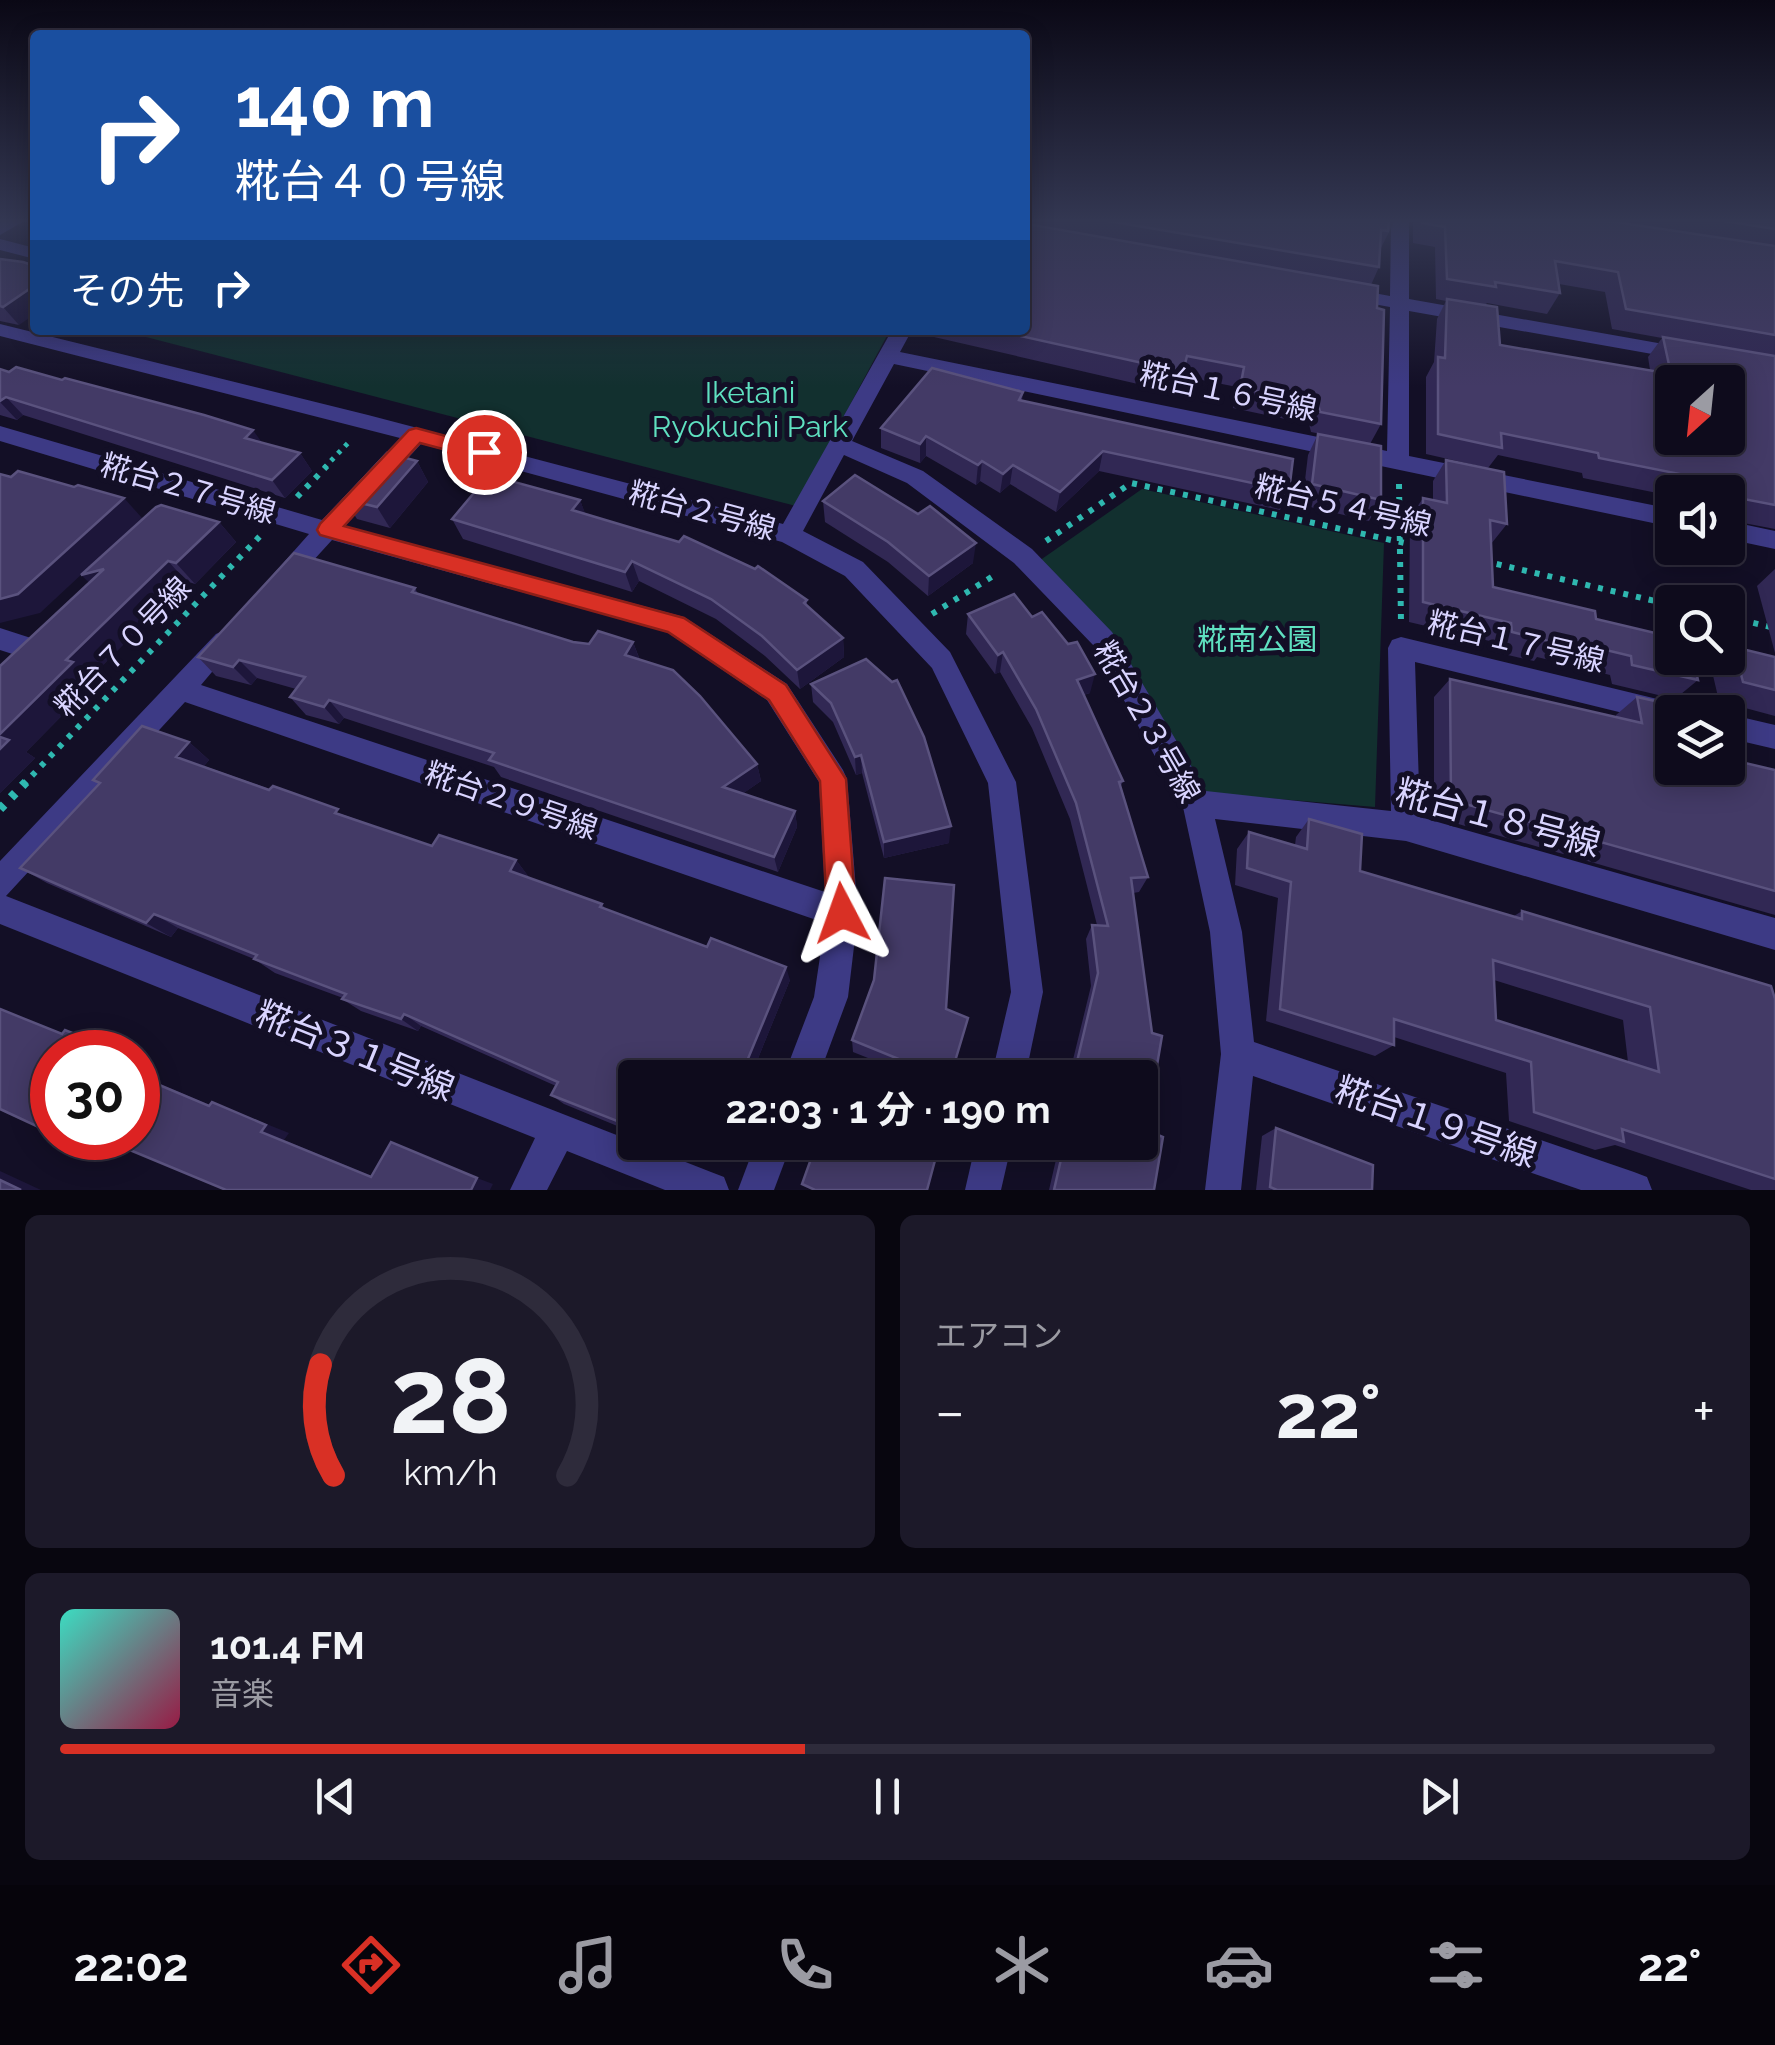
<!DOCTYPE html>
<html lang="ja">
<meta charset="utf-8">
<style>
:root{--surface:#0e0b1c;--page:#1c1929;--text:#f1f3f6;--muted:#9b9ba3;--line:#2e2b3b;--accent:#d93025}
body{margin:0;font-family:Raleway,"Noto Sans JP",sans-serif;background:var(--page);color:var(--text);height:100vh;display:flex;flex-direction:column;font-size:38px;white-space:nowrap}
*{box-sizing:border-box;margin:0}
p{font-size:32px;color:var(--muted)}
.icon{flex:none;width:55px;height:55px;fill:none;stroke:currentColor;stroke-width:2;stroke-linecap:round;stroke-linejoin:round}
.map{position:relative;height:1190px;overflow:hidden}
.drawer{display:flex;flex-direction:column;gap:25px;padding:25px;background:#08060f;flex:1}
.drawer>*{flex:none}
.banner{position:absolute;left:30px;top:30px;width:1000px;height:305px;border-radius:10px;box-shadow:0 5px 25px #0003,0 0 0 2px var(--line);background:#1a4fa0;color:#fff;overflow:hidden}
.needle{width:65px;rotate:207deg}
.fabs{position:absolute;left:1655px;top:365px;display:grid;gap:20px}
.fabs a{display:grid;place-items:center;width:90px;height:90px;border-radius:10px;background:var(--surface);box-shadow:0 5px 25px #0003,0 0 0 2px var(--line);font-size:50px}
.speed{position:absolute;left:30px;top:1030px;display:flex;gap:20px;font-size:50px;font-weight:700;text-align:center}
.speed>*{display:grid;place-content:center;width:130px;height:130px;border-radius:50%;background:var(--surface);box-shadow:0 5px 25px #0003,0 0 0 2px var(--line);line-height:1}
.speed .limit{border:15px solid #d22;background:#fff;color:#111}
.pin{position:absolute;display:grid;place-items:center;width:85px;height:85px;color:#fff;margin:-42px;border:5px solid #fff;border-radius:50%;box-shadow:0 2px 10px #0007}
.me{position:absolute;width:110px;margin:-55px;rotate:356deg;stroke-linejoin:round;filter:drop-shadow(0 0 8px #0008)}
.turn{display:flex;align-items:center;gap:35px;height:210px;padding:0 40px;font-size:45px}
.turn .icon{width:130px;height:130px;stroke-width:2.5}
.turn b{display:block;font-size:70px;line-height:85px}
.then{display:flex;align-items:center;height:95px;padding:0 40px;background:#0003;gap:20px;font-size:38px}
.big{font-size:75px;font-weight:700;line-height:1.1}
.drawer .tile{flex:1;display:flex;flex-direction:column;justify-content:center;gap:15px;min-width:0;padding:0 35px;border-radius:15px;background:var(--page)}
.drawer .dial{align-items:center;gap:0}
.dial svg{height:260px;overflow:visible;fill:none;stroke:var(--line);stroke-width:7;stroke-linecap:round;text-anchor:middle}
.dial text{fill:var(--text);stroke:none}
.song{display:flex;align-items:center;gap:30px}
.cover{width:120px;height:120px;border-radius:15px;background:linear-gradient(135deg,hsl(170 70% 55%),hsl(340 70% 35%))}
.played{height:10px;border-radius:5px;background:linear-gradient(90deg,var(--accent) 45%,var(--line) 45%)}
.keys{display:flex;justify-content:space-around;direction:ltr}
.heat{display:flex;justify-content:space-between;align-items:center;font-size:55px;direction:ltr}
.drawer .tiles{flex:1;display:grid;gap:25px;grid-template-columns:1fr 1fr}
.tile:last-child{grid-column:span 2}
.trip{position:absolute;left:618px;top:1060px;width:540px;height:100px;border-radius:10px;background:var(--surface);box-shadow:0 5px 25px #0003,0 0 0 2px var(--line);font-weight:700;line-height:100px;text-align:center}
.tab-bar{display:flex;height:160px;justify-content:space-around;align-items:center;background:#06040b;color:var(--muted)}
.tab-bar .icon{width:70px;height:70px}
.tab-bar .current{color:var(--accent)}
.tab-bar b{font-size:45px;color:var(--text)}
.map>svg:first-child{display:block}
.green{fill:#12302f}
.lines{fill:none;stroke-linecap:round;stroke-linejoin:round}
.path-far2{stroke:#2fb8b0;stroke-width:5;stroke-dasharray:4 6;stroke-linecap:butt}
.path-far1{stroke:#2fb8b0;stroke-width:6;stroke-dasharray:5 8;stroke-linecap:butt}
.path{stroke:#2fb8b0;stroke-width:9;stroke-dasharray:6 10;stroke-linecap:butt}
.minor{fill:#3d3a85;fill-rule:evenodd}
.wall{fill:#312854;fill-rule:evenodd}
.shaded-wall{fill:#1d163a}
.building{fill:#433a66;stroke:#5a527e;stroke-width:2.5;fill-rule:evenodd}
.route{fill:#d93025;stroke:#8d1f18;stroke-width:2.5}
.labels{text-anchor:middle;stroke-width:10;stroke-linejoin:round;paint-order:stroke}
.street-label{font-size:30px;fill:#d9d4ff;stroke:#130f26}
.park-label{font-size:30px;fill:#5fe0c0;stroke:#130f26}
.near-street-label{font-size:35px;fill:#d9d4ff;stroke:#130f26}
</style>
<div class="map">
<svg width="1775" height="1190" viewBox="0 0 1775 1190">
<rect width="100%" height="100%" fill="#130f26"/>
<g class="green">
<path d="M119,330H890L796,506Z"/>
<path d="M1142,489L1384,543L1375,807L1206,793L1039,561Z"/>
</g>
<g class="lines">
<path class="path-far2" d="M324,468L350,441"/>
<g class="path-far1">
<path d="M1399,484L1401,622"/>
<path d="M297,497L327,466"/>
<path d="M1046,541L1131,483L1414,545"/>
<path d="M1484,561L1672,605"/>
<path d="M932,614L998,573"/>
<path d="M1728,617L1775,628"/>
<path d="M23,785L261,535"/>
</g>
<path class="path" d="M0,809L26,782"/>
<g class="minor">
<path d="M4,220H26L0,235V223Z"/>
<path d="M1391,220H1409V299L1686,348L1696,354L1686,360L1409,311V456L1672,509V527L894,364L852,441L923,471L1032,549L1112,632L1206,791L1391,811L1388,648L1392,640L1401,637L1682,705L1685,712H1672V725L1415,662L1420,817L1775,918V950L1406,841L1215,819L1242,932L1254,1042L1634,1172L1647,1177L1652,1190H1581L1253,1076L1241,1190H1205L1221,1054L1210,932L1183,807L1094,646L1014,563L907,483L844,455L803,531L863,562L950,652L1016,782L1043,992L1025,1078H991L1011,992L988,783L932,668L845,576L782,542L421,444L345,526L684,617L787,684L843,770L847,779L858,913L848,997L818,1078H783L814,997L825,923L185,702L6,896L711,1172L724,1177L729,1190H665L567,1151L547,1190H510L535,1138L0,924V861L216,634L225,630L234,634L238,641L201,685L825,892L819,782L767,700L667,632L332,540L291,585H273L270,578L309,534L0,441V426L322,520L400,438L0,336V324L368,415L783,524L892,330H912L900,352L1387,451L1390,307L1340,298L1338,294L1347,288L1390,296Z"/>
<path d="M0,239L35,248V259L0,250Z"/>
<path d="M1728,521L1775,531V549L1728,539Z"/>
<path d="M0,628L34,639L38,647L34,655L25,658L0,650Z"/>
<path d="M1728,714L1775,725V749L1728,738Z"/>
<path d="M756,1142H792L774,1190H738Z"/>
<path d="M976,1142H1012L1001,1190H965Z"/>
</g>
</g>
<g class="wall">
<path d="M1025,220H1395L1380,250L1379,267L1371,285L1377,308L1381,424L1370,444L1311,432L1309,424L1233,408L1237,387L1182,376L1177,393L934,337V330H1025Z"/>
<path d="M1413,220H1775V529L1728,520V492H1672V496L1583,478L1582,473L1498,455L1488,468L1426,454V377L1434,362L1437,319L1446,301L1436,299L1435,247L1413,243ZM1559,284L1605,292L1612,329L1662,338L1648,357L1650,370L1500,345L1485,305L1487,303L1547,314L1560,293Z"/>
<path d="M0,259L19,325L0,321Z"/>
<path d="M0,369L300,453L312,471L285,498L23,415L17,420L0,415Z"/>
<path d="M1023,392L1022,400L1289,491L1280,510L1099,471L1056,512L1010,484L1000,493L980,481L976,485L926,456L920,463L881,448V428Z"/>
<path d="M1318,434L1381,500L1369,521L1302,505L1308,455Z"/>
<path d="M1446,460L1507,524L1491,544L1493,587L1596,619L1698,680L1675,699L1612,684L1610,675L1537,657L1534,661L1495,652L1494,642L1409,622L1410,518L1423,498L1433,500V481Z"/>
<path d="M417,461L428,482L390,528L357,519L344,499Z"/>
<path d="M580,500L585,514L807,600V606L843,638L844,657L800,689L765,656L716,619L639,581L632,592L463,539L452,519Z"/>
<path d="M823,501L918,514L973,563L928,596L888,562L825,522Z"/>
<path d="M219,522L236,542L195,584L186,581L91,677L96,681L26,752L35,758L0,793V666Z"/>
<path d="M1775,569V653L1757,586Z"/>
<path d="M415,588L418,594L573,642L589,644L633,642L640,660L757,764L761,781L742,794L795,811L797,827L778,872L501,777L494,767L344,718L339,724L306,715L290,697L296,689L257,678L251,685L216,676L198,657Z"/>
<path d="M968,614L1090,693L1084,695L1123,781L1121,786L1148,877L1139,892L1133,893L1146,1130L1154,1190H1049L1060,1142H1140V1078L1069,1076L1091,986L1086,939L1092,925H1097L1070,819L1032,728L1000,672L995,674L966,634Z"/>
<path d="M1734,647L1775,657V716L1719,701L1711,667L1722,658H1728V653Z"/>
<path d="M866,659L949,843L884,858L862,773L856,775L833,722L813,702L811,684Z"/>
<path d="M1450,679L1616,717V715L1637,697L1672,768L1775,770V915L1434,817V697Z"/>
<path d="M189,742L209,760L204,766L432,846L516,860L528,876L527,877L602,904L605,909L790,980L750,1078H635V1120L632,1119L627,1130L564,1104L551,1095L556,1086L421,1026L418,1031L361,1011L342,999L343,998L275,973L254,959L178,928L171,937L47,883L20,868L99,784L93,780Z"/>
<path d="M1309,819L1360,871L1514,916L1522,911L1775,999V1190H1751L1615,1145L1595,1150L1509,1121L1506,1073L1394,1037V1045L1375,1056L1266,1021L1278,898L1235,885L1237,849L1249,832L1295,845L1296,837ZM1494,980L1623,1020L1628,1062L1496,1020Z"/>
<path d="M946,1009L951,1078H918L853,1052L852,1040Z"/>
<path d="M1276,1128L1372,1190H1256L1262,1136Z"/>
<path d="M686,1142H723L718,1156Z"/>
</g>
<g class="shaded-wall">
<path d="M35,285V314L19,325L3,307Z"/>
<path d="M6,397L23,415L17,420L0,402Z"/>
<path d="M253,430L266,448L245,438Z"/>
<path d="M926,436V456L920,463V444Z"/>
<path d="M1103,451L1099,471L1056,512L1060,492Z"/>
<path d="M300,453L312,471L285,498L272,480Z"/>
<path d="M417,461L428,482L390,528L377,507Z"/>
<path d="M982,461L980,481L976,485L978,465Z"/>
<path d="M1013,465L1010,484L1000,493L1003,474Z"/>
<path d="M124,498L142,518L40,613L0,623V599Z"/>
<path d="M580,500L588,521L572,510Z"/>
<path d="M219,522L236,542L195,584L176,563Z"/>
<path d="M976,543L973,563L928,596L929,576Z"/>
<path d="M168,561L186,581L91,677L96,681L26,752L35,758L0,793V734L66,660Z"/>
<path d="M632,561L639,581L632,592L625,572Z"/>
<path d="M104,569L102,595L81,575Z"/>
<path d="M843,638L844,657L800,689L797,670Z"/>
<path d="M633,642L640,661L625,655Z"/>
<path d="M1003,652L1000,672L995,674L998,655Z"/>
<path d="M239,660L257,678L251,685L233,667Z"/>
<path d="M1095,674L1090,693L1071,698L1077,680Z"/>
<path d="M329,700L344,718L339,724L324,707Z"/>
<path d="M189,742L209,760L197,774L176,757Z"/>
<path d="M861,755L862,773L856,775L855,757Z"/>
<path d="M757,764L761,781L728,804L723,787Z"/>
<path d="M795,811L797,827L778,872L774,857Z"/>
<path d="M951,826L949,843L884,858V842Z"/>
<path d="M516,860L528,876L522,886L510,871Z"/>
<path d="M154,914L178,928L171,937L146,923Z"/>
<path d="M786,967L790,980L750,1078H740Z"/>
<path d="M404,1014L421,1026L418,1031L401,1019Z"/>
<path d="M65,1030L121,1052H107Z"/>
<path d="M138,1075L234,1115L209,1106Z"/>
<path d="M212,1102L289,1133L284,1140L391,1184L261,1132Z"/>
<path d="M622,1110L632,1119L627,1130L617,1121Z"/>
<path d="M713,1142H723L718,1156L711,1149Z"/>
<path d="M0,1171L41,1190H21L0,1180Z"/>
<path d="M477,1178L493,1184L490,1190H471Z"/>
</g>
<g class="building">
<path d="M1025,220L1027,224L1378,286L1377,308L1384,310L1381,424L1320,412L1318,404L1240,388L1244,367L1187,356L1183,372L993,330H1025Z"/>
<path d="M1102,220H1389L1388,231L1381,230L1379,267Z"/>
<path d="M1422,220H1602L1775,246V335L1626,309L1618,272L1555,261L1560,293L1495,282L1496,287L1447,279L1445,227L1422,223Z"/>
<path d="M1718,220H1775V229Z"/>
<path d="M0,259L23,262L35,266V285L3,307L0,306Z"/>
<path d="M1447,299L1497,307L1500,345L1671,374L1663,337L1775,356V505L1733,497L1730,484L1599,458L1598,453L1501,433L1502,448L1438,434V357L1445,358ZM1672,382H1728V438H1672Z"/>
<path d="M16,367L62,380L65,378L204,415L253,430L245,438L300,453L272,480L6,397L0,401V369L9,372Z"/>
<path d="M932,368L1023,392L1019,400L1293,459L1289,491L1103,451L1060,492L1013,465L1003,474L982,461L978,465L926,436L920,444L881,428Z"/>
<path d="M1318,434L1381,446V500L1312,484Z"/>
<path d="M387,453L417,461L377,507L344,499Z"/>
<path d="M1446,460L1504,472L1507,524L1490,520L1493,587L1595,611L1596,619L1672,637V658H1693L1698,680L1632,665L1631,656L1552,637V642L1512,632L1511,623L1423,602V498L1447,503Z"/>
<path d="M18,471L74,487L78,485L124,498L18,594L0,599V474L11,477Z"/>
<path d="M489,475L580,500L572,510L679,542L684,536L755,569L758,566L807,600L804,603L843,638L797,670L762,636L711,599L632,561L625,572L452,519Z"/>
<path d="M855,475L918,514L930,506L976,543L929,576L888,542L823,501Z"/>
<path d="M161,505L219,522L176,563L168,561L66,660L73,662L0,734V666L104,569L81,575L156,507Z"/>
<path d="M294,553L415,588L412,592L573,642L589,644L598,631L633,642L625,655L673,670L700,696L757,764L723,787L795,811L774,857L489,760L494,753L329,700L324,707L290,697L305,677L239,660L233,667L198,657Z"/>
<path d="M1014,594L1032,617L1042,612L1068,644L1077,642L1095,674L1077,680L1123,781L1119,782L1148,877L1131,878L1152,1033L1162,1036L1146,1130L1163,1137L1154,1190H1054L1065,1142H1140V1078H1080L1082,1069L1076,1066L1098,973L1092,925L1108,926L1076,803L1036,709L1003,652L998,655L968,614Z"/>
<path d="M1734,647L1775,657V690L1743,682Z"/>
<path d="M866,659L892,682L897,680L924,737L951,826L884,842L861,755L855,757L831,703L811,684Z"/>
<path d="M1450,679L1642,723L1637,697L1682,707L1683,712H1672V768H1728V759L1775,770V891L1451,800Z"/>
<path d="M142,726L189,742L176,757L269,790L273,786L338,809L335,813L432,846L439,835L516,860L510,871L602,904L600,907L707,947L711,938L786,967L740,1078H635V1116L622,1110L617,1121L551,1095L558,1082L404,1014L401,1019L342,999L346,994L254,959L257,955L154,914L146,923L20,868L100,783L93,780Z"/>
<path d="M0,737L9,740L0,749Z"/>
<path d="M1309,819L1362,834L1360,871L1522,919V911L1771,986L1775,999V1179L1622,1129L1624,1142L1534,1112L1531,1062L1394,1019V1045L1280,1009L1291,882L1247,868L1249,832L1307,849ZM1493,960L1650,1007L1659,1072L1496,1020Z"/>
<path d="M885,878L954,885L946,1009L968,1018L950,1078H945L852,1040L874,980Z"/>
<path d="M0,1009L62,1034L65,1030L110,1048L107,1052H52V1124L47,1131L0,1109Z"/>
<path d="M138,1076L209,1106L212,1102L266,1125L261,1132L371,1177L391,1142L477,1178L471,1190H226L101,1138H138Z"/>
<path d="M1276,1128L1373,1165L1372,1190H1277L1270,1187Z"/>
<path d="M697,1142H713L711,1149Z"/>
<path d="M817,1142H912L937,1153L927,1190H815L802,1184Z"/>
<path d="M0,1180L21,1190H0Z"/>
</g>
<linearGradient id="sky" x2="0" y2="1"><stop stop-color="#0a0815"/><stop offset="0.57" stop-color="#333752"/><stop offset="1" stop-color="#333752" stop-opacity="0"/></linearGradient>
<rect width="1775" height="387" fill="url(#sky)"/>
<path class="route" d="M416,428L491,448L494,452L484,460L420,443L344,526L684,618L786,685L846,779L856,913L852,923L842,927L832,923L827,913L820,781L769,700L668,632L320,535L317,530L320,524L409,430Z"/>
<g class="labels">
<g class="street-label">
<text transform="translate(1228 392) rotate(12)" y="10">糀台１６号線</text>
<text transform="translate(188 489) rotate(16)" y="10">糀台２７号線</text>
<text transform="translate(1343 506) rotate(13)" y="10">糀台５４号線</text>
<text transform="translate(702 511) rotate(15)" y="10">糀台２号線</text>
<text transform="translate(1516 642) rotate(13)" y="10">糀台１７号線</text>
<text transform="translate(123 647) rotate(-46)" y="10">糀台７０号線</text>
<text transform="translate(1147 722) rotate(60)" y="10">糀台２３号線</text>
<text transform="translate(511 801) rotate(19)" y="10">糀台２９号線</text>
</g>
<g class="park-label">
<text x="750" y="403">Iketani<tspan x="750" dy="34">Ryokuchi Park</tspan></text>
<text x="1257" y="650">糀南公園</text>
</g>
<g class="near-street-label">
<text transform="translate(1498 818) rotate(15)" y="12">糀台１８号線</text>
<text transform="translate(355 1051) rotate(22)" y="12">糀台３１号線</text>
<text transform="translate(1436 1122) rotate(19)" y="12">糀台１９号線</text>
</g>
</g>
</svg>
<div class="fabs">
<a><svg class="needle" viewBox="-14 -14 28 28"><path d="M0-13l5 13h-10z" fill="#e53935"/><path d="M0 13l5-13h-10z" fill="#9b9ba3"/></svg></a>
<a><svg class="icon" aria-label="sound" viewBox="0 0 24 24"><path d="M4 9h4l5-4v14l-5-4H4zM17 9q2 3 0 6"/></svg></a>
<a><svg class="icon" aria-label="search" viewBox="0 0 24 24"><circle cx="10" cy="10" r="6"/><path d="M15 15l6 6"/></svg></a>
<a><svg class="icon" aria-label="layers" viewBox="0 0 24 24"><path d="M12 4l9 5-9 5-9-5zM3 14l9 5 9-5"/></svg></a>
</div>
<div class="speed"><div class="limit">30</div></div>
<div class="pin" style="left:484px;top:452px;background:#d93025"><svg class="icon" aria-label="arrive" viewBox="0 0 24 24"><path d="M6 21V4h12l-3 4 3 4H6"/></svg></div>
<svg class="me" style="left:842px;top:913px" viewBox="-20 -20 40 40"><path d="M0-17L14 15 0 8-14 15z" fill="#d93025" stroke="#fff" stroke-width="4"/></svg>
<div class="trip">22:03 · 1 分 · 190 m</div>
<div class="banner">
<div class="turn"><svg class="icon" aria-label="right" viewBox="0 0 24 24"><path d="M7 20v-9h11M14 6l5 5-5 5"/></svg><div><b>140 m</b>糀台４０号線</div></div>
<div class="then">その先<svg class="icon" aria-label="right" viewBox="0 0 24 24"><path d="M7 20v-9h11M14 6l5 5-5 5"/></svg></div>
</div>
</div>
<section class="drawer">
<div class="tiles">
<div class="tile dial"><svg viewBox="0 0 100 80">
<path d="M14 69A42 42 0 1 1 86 69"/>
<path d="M14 69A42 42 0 0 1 10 35" stroke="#d93025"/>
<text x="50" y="56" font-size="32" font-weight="700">28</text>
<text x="50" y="72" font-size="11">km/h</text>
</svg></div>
<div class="tile"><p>エアコン</p>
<div class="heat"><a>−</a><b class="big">22°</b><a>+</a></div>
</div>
<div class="tile">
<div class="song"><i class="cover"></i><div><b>101.4 FM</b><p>音楽</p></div></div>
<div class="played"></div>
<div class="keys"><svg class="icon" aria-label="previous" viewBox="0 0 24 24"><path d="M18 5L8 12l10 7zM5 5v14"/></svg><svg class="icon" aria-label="pause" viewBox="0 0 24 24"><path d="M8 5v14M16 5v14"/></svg><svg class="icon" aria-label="next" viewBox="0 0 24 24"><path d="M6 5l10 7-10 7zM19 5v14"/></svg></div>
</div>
</div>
</section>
<nav class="tab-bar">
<b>22:02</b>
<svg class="icon current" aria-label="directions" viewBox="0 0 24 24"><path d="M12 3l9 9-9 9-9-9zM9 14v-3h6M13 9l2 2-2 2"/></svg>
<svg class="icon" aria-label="music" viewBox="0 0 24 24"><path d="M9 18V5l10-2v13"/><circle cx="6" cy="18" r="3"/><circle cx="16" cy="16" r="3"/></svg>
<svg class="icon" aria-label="phone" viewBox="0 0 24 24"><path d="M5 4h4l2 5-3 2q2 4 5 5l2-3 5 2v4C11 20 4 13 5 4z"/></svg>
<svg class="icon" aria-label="climate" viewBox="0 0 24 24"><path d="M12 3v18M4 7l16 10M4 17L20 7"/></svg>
<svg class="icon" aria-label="car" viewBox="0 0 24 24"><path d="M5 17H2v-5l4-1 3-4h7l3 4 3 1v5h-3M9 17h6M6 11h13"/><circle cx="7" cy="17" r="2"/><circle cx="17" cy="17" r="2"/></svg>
<svg class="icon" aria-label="filters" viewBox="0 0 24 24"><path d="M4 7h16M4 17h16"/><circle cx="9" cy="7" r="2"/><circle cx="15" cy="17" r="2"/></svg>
<b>22°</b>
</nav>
